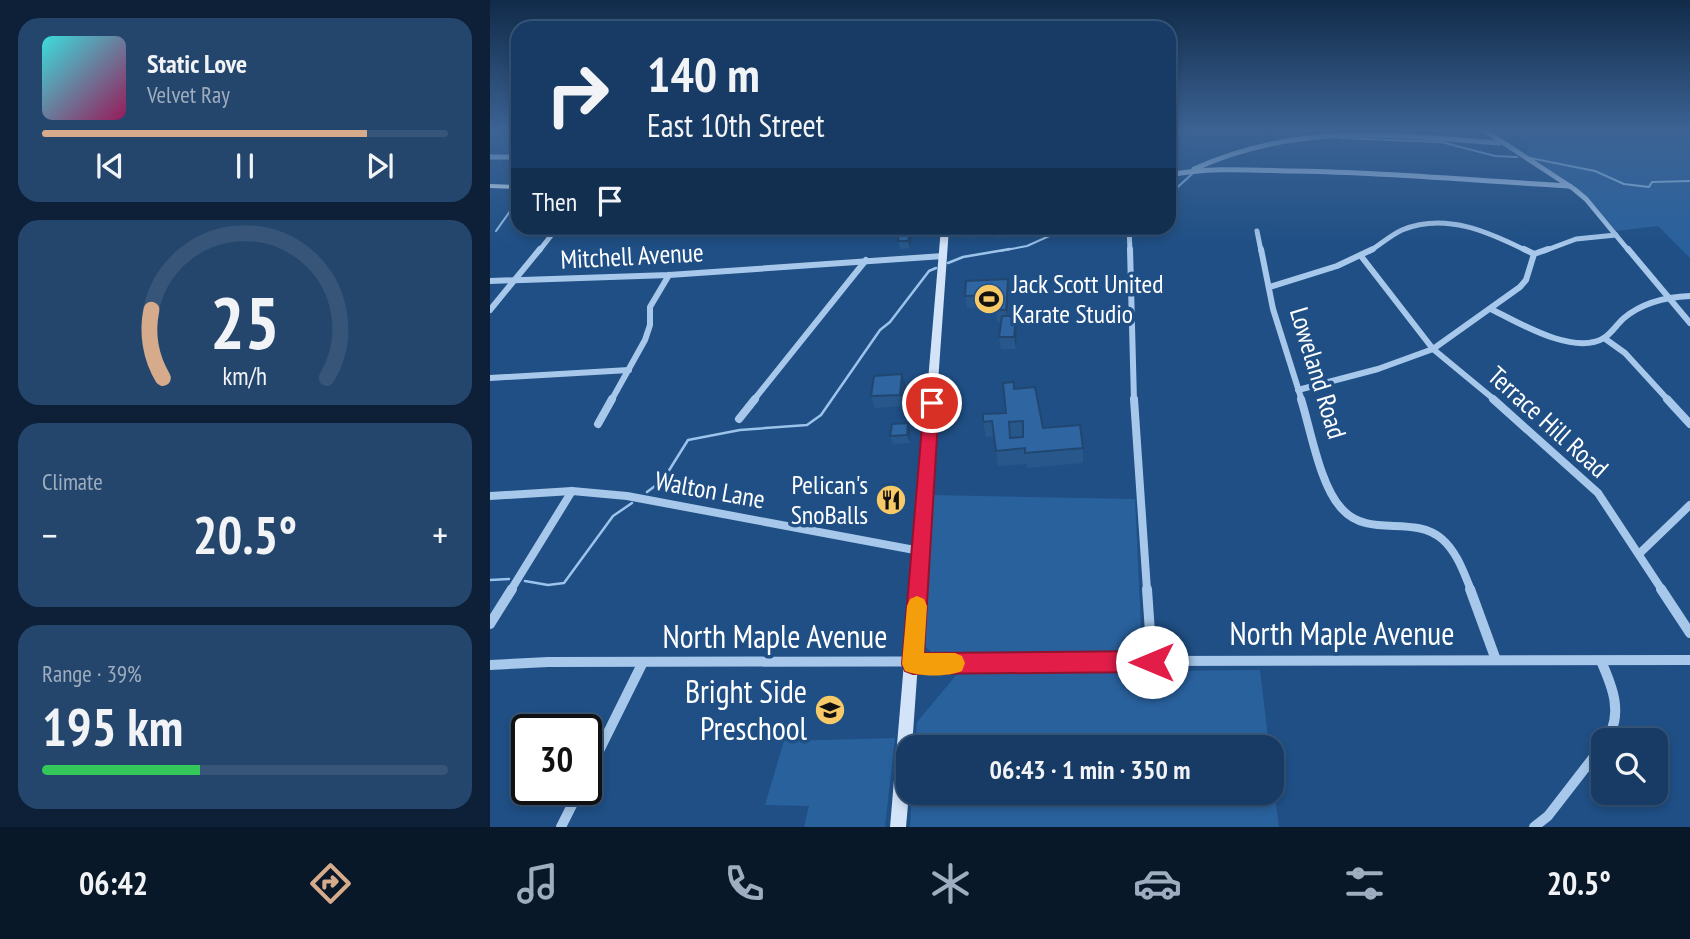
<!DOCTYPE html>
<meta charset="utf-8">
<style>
:root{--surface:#173b64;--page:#24466d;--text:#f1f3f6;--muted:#9eadbf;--line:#365578;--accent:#d6ab8b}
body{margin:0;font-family:"PT Sans Narrow",sans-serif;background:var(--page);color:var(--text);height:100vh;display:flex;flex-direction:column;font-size:26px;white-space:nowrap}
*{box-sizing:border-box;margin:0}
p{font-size:23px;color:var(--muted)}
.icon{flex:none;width:38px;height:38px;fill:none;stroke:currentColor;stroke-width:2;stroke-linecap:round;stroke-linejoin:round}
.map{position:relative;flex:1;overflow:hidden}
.side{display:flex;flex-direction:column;gap:18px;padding:18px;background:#0d2037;width:490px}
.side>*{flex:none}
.banner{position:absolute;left:21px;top:21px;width:665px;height:214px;border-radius:21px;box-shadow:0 4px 10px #0003,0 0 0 2px var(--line);background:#173b64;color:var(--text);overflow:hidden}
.fabs{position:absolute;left:1101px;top:728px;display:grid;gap:14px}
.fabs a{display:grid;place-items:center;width:77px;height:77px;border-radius:14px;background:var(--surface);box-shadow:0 4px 10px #0003,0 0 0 2px var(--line);font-size:35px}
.speed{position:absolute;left:21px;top:714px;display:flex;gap:14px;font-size:35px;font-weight:700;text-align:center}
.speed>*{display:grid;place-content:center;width:91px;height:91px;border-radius:50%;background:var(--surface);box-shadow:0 4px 10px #0003,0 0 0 2px var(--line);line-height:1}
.speed .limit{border:4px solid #111;border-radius:10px;background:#fff;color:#111}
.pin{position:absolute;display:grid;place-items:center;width:60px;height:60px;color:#fff;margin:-30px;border:4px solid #fff;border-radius:50%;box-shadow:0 2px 7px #0007}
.me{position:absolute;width:77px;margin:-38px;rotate:270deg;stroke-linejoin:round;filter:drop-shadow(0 0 5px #0008)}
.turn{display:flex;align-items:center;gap:24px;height:147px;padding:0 21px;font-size:32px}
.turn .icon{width:91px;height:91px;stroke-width:2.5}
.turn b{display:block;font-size:49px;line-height:60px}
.then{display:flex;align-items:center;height:66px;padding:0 21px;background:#0003;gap:14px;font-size:26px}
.big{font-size:52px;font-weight:700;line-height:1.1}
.side .widget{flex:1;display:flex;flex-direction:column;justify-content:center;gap:10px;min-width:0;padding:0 24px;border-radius:21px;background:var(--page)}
.side .dial{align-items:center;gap:0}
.dial svg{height:182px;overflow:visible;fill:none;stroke:var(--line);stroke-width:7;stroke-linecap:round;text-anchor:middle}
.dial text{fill:var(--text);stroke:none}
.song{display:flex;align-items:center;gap:21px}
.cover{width:84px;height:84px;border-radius:10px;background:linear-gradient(135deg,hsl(180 70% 55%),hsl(330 70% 35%))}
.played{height:7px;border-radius:4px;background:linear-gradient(90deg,var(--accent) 80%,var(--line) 80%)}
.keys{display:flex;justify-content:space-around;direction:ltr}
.heat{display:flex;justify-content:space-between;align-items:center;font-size:38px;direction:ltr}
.charge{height:10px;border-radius:5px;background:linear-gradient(90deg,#34c759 39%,var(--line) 0)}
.trip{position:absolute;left:406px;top:735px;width:388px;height:70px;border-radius:21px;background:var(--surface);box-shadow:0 4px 10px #0003,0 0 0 2px var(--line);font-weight:700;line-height:70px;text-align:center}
.tab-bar{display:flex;height:112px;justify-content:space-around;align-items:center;background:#091828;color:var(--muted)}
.tab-bar .icon{width:49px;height:49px}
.tab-bar .current{color:var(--accent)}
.tab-bar b{font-size:32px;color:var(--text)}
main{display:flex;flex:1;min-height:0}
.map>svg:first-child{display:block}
.green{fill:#29619d}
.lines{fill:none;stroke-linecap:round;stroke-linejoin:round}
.stream-far1{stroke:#9bc3eb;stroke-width:2}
.stream{stroke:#9bc3eb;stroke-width:2.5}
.street-far3{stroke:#a7c8ea;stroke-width:5}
.street-far2{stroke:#a7c8ea;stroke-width:6}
.street-far1{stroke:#a7c8ea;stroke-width:8}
.street{stroke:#a7c8ea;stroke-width:10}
.secondary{fill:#d3e4f8;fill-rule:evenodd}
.wall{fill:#28588b;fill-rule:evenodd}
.shaded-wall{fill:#214771}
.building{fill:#2f66a2;stroke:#214771;stroke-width:2;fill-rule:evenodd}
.route{fill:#e11d48;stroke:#92132f;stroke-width:2}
.slow{fill:#f59e0b}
.labels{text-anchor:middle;stroke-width:7;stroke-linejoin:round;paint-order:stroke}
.street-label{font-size:26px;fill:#fff;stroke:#1f4f85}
.poi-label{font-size:26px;fill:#fff;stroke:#1f4f85;text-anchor:start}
.near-street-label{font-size:32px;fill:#fff;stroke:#1f4f85}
.near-poi-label{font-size:32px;fill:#fff;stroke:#1f4f85;text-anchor:end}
</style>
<main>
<section class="side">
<div class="widget">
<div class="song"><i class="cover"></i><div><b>Static Love</b><p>Velvet Ray</p></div></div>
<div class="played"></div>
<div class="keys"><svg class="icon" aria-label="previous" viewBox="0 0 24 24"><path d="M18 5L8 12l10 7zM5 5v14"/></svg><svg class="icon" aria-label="pause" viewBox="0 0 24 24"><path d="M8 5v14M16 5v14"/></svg><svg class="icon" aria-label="next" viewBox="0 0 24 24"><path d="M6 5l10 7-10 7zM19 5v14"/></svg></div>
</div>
<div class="widget dial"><svg viewBox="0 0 100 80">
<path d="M14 69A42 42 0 1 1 86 69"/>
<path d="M14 69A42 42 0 0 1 9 39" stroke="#d6ab8b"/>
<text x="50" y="56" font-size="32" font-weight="700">25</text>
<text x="50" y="72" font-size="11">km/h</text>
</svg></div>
<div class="widget"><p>Climate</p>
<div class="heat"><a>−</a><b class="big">20.5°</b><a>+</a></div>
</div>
<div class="widget"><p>Range · 39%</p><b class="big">195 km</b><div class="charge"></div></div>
</section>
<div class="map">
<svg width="1200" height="827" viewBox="0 0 1200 827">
<rect width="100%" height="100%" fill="#1f4f85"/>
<g class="green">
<path d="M1031,130H1200V258L1168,226L1126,231L1095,195L1035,157L1039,145Z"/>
<path d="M441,495L645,499L652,648L643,653H442L436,647L433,636Z"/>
<path d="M770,670L779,747H425L427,722L468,673Z"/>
<path d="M405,738L395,827H314L319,806L275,805L294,741Z"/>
<path d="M782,773L789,827H420L422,793H782Z"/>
</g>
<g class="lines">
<g class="stream-far1">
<path d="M849,138L951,142L1005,156L1027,157"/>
<path d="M1040,158L1105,171L1134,184L1159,187L1162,182L1200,181"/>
<path d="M679,195L702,174"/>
<path d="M6,231L28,200"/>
<path d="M510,251L537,246L577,228"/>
</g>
<g class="stream">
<path d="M458,263L473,257L520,249"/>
<path d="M157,492L173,480L198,440L250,430L317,425L331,415L390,330L400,322L439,271L446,268"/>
<path d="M0,580L19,579"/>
<path d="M35,581L58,585L74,583L123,516L142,503"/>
</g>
<g class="street-far3">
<path d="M994,130L1084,189L1096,199L1139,251"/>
<path d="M0,157H28"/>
<path d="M704,169C809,122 898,135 1009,143"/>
<path d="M679,175C719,167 761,170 802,171C895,172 987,181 1080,186"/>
<path d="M639,228L640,251"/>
<path d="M767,231L771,251"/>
<path d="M49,251L67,228"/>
<path d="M880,251C891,244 901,235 912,230C955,212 999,232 1037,251"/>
<path d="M1054,251L1086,239L1126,235"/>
</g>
<g class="street-far2">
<path d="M640,249L644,401"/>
<path d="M771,249L783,309L812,401"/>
<path d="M1034,249L1044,254"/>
<path d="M1138,249L1200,323"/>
<path d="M871,256L943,349L1006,401"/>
<path d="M0,281L179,275L453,256"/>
<path d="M780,287L847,266L883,249"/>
<path d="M1001,309C1029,323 1084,356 1114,338C1122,333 1127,324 1134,318C1152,303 1176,297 1200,296"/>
<path d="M0,310L50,249"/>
<path d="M1114,338L1135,353L1179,401"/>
<path d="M0,378L139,370"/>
<path d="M808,390L888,369L943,349L1030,287L1036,280L1044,254L1058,249"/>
<path d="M121,401L155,340L160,325V307L179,275"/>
<path d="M263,401L376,260"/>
</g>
<g class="street-far1">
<path d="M644,399L657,590"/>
<path d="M811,399C821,431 830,486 852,509C879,539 923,514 952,539C967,552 974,573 981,590"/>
<path d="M1003,399L1108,493L1172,590"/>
<path d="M1177,399L1200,424"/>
<path d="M249,419L265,399"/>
<path d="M108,424L122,399"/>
<path d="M0,496L82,491L137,496L430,551"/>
<path d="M1150,553L1200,505"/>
<path d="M21,590L82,491"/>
</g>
<g class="street">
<path d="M657,589L662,661"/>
<path d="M980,589L1006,660"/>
<path d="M1171,589L1200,633"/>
<path d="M0,624L22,589"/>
<path d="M1111,661C1123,688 1133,713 1117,740"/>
<path d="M0,665L58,662L1200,660"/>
<path d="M96,777L153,662"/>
<path d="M71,827L90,789"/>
<path d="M1044,827L1058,816L1113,745"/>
</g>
<g class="secondary">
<path d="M0,184L28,185V189L0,188Z"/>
<path d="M451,228H459L422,747H418L419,793L416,827H400Z"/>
</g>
</g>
<g class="wall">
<path d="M409,228H422L423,234L420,248L410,249L408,241Z"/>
<path d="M474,228H523V237L506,238V236L476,238Z"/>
<path d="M518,279L519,290L518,316L527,328L526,349H511L509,337L511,321L507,322L505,306L477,308L475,296Z"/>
<path d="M416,385L414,406L385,408L381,396Z"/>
<path d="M525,389L553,428L593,448V463L537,468V464L508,466L504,436L496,437L493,422L516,413ZM533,436V437L521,438V437Z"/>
<path d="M421,430L420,443L403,444L400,436Z"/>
<path d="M406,484L409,492L406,507H396L390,496Z"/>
</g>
<g class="shaded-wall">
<path d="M421,228L423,234L420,248L418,241Z"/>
<path d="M518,279L519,290L517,321L516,310Z"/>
<path d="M526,316L527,328L526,349L524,337Z"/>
<path d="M412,374L416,385L414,406L410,395Z"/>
<path d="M418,423L421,430L420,443L417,435Z"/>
<path d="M406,484L409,492L406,507L403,499Z"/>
</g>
<g class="building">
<path d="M409,228H421L418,241H408Z"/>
<path d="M518,279L516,310H505V295L475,296L476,281Z"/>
<path d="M512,316H526L524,337H509Z"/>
<path d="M412,374L410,395L381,396L384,376Z"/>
<path d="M524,382V389L545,387L553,428L590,425L593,448L535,453V448L506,451L502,421L493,422V414L516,413L513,383ZM533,421V437L520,438L519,422Z"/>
<path d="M418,423L417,435L400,436L402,424Z"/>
<path d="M406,484L403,499L393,500L394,496H390L392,485Z"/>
</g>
<linearGradient id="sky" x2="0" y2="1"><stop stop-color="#112b49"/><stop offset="0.53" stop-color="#3c6394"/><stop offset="1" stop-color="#3c6394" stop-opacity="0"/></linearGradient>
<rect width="1200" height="246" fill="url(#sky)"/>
<path class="route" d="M442,397L449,403L434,653L662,651L670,654L673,662L670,669L662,672L423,674L415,671L412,664L434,403Z"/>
<path class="slow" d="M427,596L434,599L437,606L434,653H465L472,656L475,663L472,671C458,677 430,677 415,671L412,664L417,606L420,599Z"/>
<defs>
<g id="stadium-disc" transform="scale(1.575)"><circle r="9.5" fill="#f8c967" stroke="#1f4f85"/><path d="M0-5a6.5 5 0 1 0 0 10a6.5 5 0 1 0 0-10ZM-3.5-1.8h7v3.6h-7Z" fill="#111"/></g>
<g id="restaurant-disc" transform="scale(1.575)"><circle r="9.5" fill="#f8c967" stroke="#1f4f85"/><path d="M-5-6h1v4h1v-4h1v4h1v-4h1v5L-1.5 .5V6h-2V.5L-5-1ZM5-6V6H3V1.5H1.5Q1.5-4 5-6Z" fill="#111"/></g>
<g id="school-disc" transform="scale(1.575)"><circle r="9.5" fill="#f8c967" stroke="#1f4f85"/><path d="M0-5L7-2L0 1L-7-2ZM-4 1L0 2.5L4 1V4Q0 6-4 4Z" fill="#111"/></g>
</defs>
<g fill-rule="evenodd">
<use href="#stadium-disc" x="499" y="299"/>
<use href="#restaurant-disc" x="401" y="500"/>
<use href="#school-disc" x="340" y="710"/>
</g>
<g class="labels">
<g class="street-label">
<text transform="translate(142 256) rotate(-3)" y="9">Mitchell Avenue</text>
<text transform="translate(828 373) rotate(73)" y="9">Loweland Road</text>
<text transform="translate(1058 422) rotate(42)" y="9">Terrace Hill Road</text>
<text transform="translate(220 490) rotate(10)" y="9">Walton Lane</text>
</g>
<g class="poi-label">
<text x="522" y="293">Jack Scott United<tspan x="522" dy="30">Karate Studio</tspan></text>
<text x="378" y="494" text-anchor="end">Pelican's<tspan x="378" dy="30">SnoBalls</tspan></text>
</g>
<g class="near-street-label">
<text x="852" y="645">North Maple Avenue</text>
<text x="285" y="648">North Maple Avenue</text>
</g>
<g class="near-poi-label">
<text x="317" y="703">Bright Side<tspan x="317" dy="37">Preschool</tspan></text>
</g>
</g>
</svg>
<div class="fabs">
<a><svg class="icon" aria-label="search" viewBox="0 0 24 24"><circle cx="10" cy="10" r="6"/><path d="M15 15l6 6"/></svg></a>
</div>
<div class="speed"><div class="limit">30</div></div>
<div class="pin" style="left:442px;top:403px;background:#d93025"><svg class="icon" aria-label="arrive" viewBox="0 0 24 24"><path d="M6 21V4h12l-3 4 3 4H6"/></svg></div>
<svg class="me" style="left:662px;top:662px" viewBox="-20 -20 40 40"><circle r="19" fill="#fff"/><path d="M0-13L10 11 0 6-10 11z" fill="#e11d48"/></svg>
<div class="trip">06:43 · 1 min · 350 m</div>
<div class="banner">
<div class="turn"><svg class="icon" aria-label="right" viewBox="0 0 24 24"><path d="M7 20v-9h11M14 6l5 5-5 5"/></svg><div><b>140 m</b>East 10th Street</div></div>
<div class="then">Then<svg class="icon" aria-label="arrive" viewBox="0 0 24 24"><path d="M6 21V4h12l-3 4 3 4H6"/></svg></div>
</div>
</div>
</main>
<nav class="tab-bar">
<b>06:42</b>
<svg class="icon current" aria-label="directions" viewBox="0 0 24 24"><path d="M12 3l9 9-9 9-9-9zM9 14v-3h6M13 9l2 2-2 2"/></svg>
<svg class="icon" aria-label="music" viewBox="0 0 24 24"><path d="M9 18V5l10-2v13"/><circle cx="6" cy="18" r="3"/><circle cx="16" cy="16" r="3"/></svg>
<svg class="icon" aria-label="phone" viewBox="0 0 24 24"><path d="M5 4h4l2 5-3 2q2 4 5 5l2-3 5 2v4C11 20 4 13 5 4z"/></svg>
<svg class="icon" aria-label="climate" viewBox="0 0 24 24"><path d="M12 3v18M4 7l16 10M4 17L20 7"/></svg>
<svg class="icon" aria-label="car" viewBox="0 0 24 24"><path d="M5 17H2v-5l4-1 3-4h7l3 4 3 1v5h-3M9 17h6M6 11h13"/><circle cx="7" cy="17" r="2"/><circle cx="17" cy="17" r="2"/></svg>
<svg class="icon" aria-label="filters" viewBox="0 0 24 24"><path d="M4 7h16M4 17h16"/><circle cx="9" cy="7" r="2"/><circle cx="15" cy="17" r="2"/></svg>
<b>20.5°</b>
</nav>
